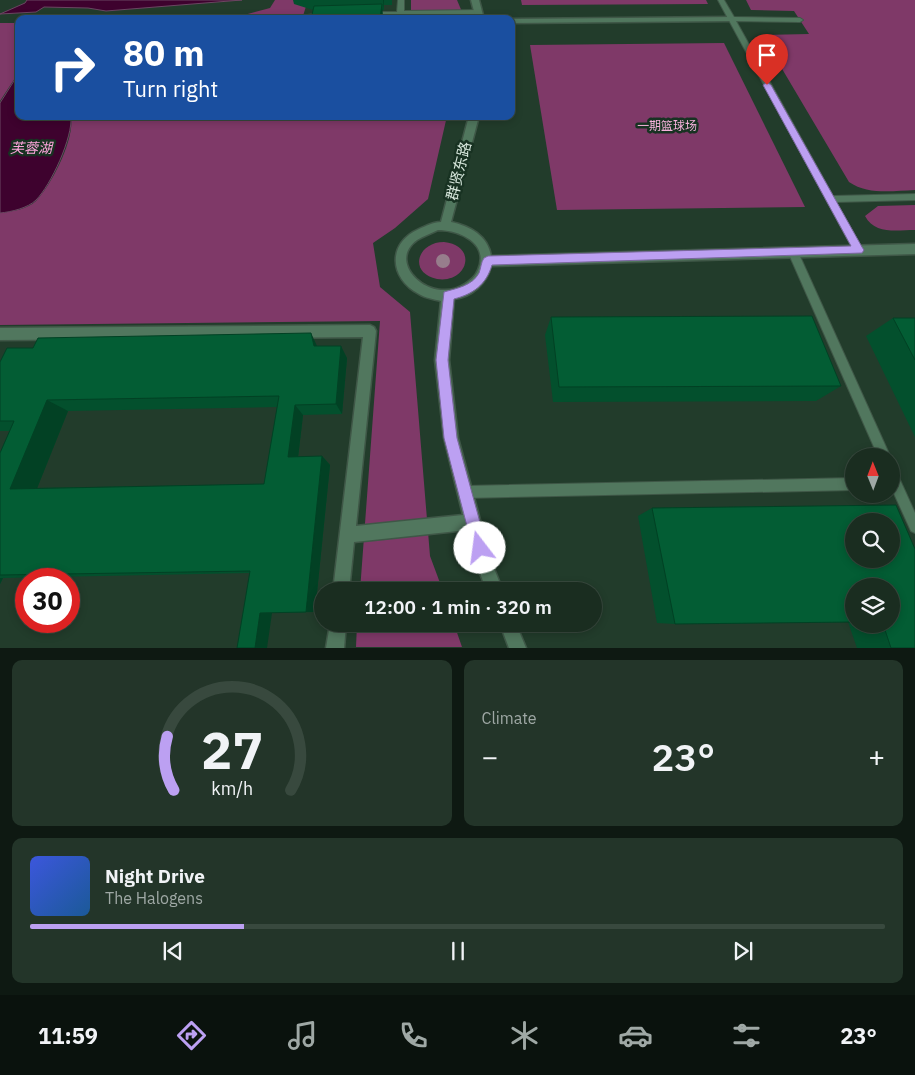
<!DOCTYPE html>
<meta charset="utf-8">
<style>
:root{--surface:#1a2d20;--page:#233529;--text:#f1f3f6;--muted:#9fa8a5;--line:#38493e;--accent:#bca0f2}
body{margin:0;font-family:"IBM Plex Sans","Noto Sans SC",sans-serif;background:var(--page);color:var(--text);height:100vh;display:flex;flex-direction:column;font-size:19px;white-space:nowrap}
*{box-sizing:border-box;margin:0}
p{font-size:16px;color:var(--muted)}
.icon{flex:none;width:28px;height:28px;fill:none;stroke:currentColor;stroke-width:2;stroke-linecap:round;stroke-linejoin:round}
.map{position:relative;height:648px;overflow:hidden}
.panel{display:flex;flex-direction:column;gap:12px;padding:12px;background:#0e1912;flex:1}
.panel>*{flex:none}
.banner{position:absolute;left:15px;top:15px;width:500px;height:105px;border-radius:10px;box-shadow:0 2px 8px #0003,0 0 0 1px var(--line);background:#1a4fa0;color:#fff;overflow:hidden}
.needle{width:32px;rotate:359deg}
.buttons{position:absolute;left:845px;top:448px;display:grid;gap:10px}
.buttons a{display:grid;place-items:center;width:55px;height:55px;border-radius:50%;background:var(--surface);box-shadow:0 2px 8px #0003,0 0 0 1px var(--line);font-size:25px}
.speed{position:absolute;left:15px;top:568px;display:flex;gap:10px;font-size:25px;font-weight:700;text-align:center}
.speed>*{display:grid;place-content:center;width:65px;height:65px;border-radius:50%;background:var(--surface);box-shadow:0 2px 8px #0003,0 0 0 1px var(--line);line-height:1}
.speed .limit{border:8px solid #d22;background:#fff;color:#111}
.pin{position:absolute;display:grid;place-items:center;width:42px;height:42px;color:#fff;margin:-51px -21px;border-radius:50% 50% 50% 0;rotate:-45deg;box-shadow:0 0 5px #0007}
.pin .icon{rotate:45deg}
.me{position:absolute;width:55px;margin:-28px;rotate:345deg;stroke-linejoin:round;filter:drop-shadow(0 0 4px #0008)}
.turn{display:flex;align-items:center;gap:18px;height:105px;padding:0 25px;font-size:22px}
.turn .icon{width:65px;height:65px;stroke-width:2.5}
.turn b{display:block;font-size:35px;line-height:42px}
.big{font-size:38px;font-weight:600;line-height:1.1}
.panel .widget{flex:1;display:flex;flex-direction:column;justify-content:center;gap:8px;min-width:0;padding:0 18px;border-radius:10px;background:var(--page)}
.panel .dial{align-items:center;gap:0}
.dial svg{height:130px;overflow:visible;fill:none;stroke:var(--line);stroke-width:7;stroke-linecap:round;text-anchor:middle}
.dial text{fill:var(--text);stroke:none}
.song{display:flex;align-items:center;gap:15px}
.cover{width:60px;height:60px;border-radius:8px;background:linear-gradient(135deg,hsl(230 70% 55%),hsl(210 70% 35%))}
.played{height:5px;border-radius:2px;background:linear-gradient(90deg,var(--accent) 25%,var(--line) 25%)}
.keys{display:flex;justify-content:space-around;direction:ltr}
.heat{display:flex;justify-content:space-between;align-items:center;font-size:28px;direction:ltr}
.panel .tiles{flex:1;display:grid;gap:12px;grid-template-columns:1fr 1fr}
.widget:last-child{grid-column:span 2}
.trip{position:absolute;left:314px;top:582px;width:288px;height:50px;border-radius:25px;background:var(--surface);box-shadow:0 2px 8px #0003,0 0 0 1px var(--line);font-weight:600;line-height:50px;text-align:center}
.tabs{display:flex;height:80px;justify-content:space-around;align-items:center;background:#0a120d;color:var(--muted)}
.tabs .icon{width:35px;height:35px}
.tabs .active{color:var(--accent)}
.tabs b{font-size:22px;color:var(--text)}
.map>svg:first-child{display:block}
.green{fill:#7f3968}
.water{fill:#3e022e;stroke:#6b4662}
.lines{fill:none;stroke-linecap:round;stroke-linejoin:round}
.service-casing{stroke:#3f5747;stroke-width:2}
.minor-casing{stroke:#3f5747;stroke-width:3}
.service{fill:#51775e;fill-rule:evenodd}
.minor{fill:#51775e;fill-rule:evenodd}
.tree{fill:#977d8c}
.wall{fill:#03502d;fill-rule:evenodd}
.shaded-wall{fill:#024124}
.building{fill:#035d34;stroke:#024124;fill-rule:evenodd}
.route{fill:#bca0f2;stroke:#7a689d}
.labels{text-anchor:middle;stroke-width:5;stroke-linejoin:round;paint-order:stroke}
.far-park-label{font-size:12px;fill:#f6b2dc;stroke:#183222}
.far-water-label{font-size:14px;font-style:italic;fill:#fda4dc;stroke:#183222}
.street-label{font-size:15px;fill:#d5e5da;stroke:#183222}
</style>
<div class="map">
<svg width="915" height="648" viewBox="0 0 915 648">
<rect width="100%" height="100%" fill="#223c2b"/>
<g class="green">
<path d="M275,0H308L302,19H229L270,8Z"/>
<path d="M411,0H457L465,19H411Z"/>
<path d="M521,0H706L708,4L522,5Z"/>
<path d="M746,0H915V190C892,191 868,195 849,182L762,35L809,34L794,11L751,10Z"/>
<path d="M0,23H19V72L0,101Z"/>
<path d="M724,43L805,207L557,210L530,45Z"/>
<path d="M71,116H447L428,199L395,228L373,243L380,287L410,312L430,556L443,591H360L380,321L0,325V213C11,212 28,209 36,201C52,184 75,139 71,116Z"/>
<path d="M915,205V230C897,230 875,235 865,216L878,206Z"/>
<path d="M444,242C479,246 467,284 437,279C408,273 417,242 444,242Z"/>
<path d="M357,624H454L462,647H356Z"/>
</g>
<g class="water">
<path d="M27,0H242L106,11L88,8L44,7L36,12L0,14L25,3Z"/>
<path d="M19,73V116H71C73,137 51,185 36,200C28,208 11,212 0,213V103Z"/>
</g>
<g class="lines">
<g class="service-casing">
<g id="service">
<path d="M398,0H404V11L479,10L482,12L479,14L403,15V19H397V15L369,16L366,14L369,12H397Z"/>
<path d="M718,0H724L734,17L800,18L803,20L800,22L736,21L833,196L915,194V200L836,202L863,250L861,253H855Z"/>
<path d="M325,13L328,15L327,16L305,19L307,15Z"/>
<path d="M793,248L798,252L890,456H878L788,252Z"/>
<path d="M891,467L895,469L915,513V533L911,531L891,487Z"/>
<path d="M854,478V490L465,498L461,496L459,492L461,488L465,486Z"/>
</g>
</g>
<g class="minor-casing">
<g id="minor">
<path d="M471,0H479L484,19H476Z"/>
<path d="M733,17L734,19L730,21L511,23L510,19Z"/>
<path d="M469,116H479L451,222C470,226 488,236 491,256L915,244V254L491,266C487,283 472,297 454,299L449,360L458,438L491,561L503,591H487L475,561L467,530L354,542L349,591H333L363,337L0,340V328L370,325L374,327L376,331L356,526L463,515L444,438L435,360L441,301C434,299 425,298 419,294C389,278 387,243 419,229C426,226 433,222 441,222ZM438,230C459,230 490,243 478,270C475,277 471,280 465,284C431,306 385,263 417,240C423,236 432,233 438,230Z"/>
<path d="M330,624H346L344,648H326Z"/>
<path d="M500,624H516L526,648H509Z"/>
</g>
</g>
<use href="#service" class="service"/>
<use href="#minor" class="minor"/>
</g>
<circle class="tree" cx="443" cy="261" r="7"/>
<g class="wall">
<path d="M293,0H392V5H384V10H382L383,19L313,10L294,4Z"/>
<path d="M551,317L841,386L816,401L553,402L545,335Z"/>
<path d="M893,318H915V437L866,336Z"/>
<path d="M317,346L347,358L342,414L303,415L298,457L322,456L330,465L315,612L272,613L250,573L3,578L0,584V453L10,431H0V362ZM277,407L264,484L37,488L68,411Z"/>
<path d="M896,505L915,648H857L848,622L675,624L657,623L638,516L652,508ZM854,586L891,624H854Z"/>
</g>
<g class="shaded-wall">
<path d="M383,0H384V10Z"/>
<path d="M382,4L383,18V19H380Z"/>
<path d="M311,333L317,346H314Z"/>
<path d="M341,346L347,358L342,414L336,404Z"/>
<path d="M47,400L68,411L34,496L10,489Z"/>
<path d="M295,405L303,415L297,466L288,457Z"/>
<path d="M322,456L330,465L315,612H306Z"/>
<path d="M0,578H3L0,584Z"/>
<path d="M260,613H272L267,648H255Z"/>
</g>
<g class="building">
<path d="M382,4L380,19H311L314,6Z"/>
<path d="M812,316L841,386L559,387L551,317Z"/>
<path d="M893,318H915V360Z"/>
<path d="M311,333L314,346H341L336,404L295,405L288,457L322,456L306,612L260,613L255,648H237L250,571L0,575V453L14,421H0V362L7,348H33L38,338ZM279,396L264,484L10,489L47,400Z"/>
<path d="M896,505L915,549V648H891L883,624H891V586H854V622L675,624L652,508ZM854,521H891V559H854Z"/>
</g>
<path class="route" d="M767,82L771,85L862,247L864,250L862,253L492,265C486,285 473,294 454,299L448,360L457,438L487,548L485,553L480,555L474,553L444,438L436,360L444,292C457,288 472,286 479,273C481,268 481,262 484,258L488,256L851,246L763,85Z"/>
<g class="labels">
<g class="far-park-label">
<text x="667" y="130">一期篮球场</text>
</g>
<g class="far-water-label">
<text x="31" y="153">芙蓉湖</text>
</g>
<g class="street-label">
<text transform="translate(459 171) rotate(-76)" y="5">群贤东路</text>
</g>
</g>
</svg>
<div class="buttons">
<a><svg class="needle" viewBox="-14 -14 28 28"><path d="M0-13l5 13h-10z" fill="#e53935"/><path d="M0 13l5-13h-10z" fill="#9fa8a5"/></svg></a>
<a><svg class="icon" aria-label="search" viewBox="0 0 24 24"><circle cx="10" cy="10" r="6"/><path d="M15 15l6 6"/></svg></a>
<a><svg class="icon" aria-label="layers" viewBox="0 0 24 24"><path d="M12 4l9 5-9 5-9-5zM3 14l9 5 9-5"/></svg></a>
</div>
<div class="speed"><div class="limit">30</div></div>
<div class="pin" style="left:767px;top:85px;background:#d93025"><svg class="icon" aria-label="arrive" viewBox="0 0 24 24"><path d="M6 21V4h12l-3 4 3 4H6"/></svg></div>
<svg class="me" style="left:480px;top:548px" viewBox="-20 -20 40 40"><circle r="19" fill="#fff"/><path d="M0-13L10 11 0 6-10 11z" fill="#bca0f2"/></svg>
<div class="trip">12:00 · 1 min · 320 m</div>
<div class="banner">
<div class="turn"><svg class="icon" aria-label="right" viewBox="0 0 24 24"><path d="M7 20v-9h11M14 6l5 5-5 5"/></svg><div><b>80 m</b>Turn right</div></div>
</div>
</div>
<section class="panel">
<div class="tiles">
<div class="widget dial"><svg viewBox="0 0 100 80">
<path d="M14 69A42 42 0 1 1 86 69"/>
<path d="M14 69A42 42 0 0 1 10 36" stroke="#bca0f2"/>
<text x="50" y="56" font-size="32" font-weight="700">27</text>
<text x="50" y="72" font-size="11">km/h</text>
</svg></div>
<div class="widget"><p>Climate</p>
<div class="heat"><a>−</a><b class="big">23°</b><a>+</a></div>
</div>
<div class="widget">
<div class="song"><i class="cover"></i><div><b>Night Drive</b><p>The Halogens</p></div></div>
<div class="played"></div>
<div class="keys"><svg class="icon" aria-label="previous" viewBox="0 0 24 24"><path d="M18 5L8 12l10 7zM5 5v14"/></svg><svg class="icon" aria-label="pause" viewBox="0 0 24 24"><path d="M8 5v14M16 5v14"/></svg><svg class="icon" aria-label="next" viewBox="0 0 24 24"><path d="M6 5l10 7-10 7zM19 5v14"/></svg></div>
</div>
</div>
</section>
<nav class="tabs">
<b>11:59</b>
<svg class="icon active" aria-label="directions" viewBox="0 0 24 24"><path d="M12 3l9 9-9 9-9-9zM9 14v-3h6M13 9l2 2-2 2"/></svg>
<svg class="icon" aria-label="music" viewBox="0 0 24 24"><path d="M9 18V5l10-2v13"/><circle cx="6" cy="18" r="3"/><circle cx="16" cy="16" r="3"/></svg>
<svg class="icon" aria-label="phone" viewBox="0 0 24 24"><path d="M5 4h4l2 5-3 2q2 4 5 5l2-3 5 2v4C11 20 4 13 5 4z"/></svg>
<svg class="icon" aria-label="climate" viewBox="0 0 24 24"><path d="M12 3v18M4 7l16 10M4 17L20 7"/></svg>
<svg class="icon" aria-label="car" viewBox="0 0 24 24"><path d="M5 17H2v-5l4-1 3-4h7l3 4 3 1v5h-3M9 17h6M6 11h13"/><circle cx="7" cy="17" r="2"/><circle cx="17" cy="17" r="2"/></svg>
<svg class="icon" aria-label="filters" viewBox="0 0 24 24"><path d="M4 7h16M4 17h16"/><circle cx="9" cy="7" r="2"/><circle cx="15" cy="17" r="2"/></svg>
<b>23°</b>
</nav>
